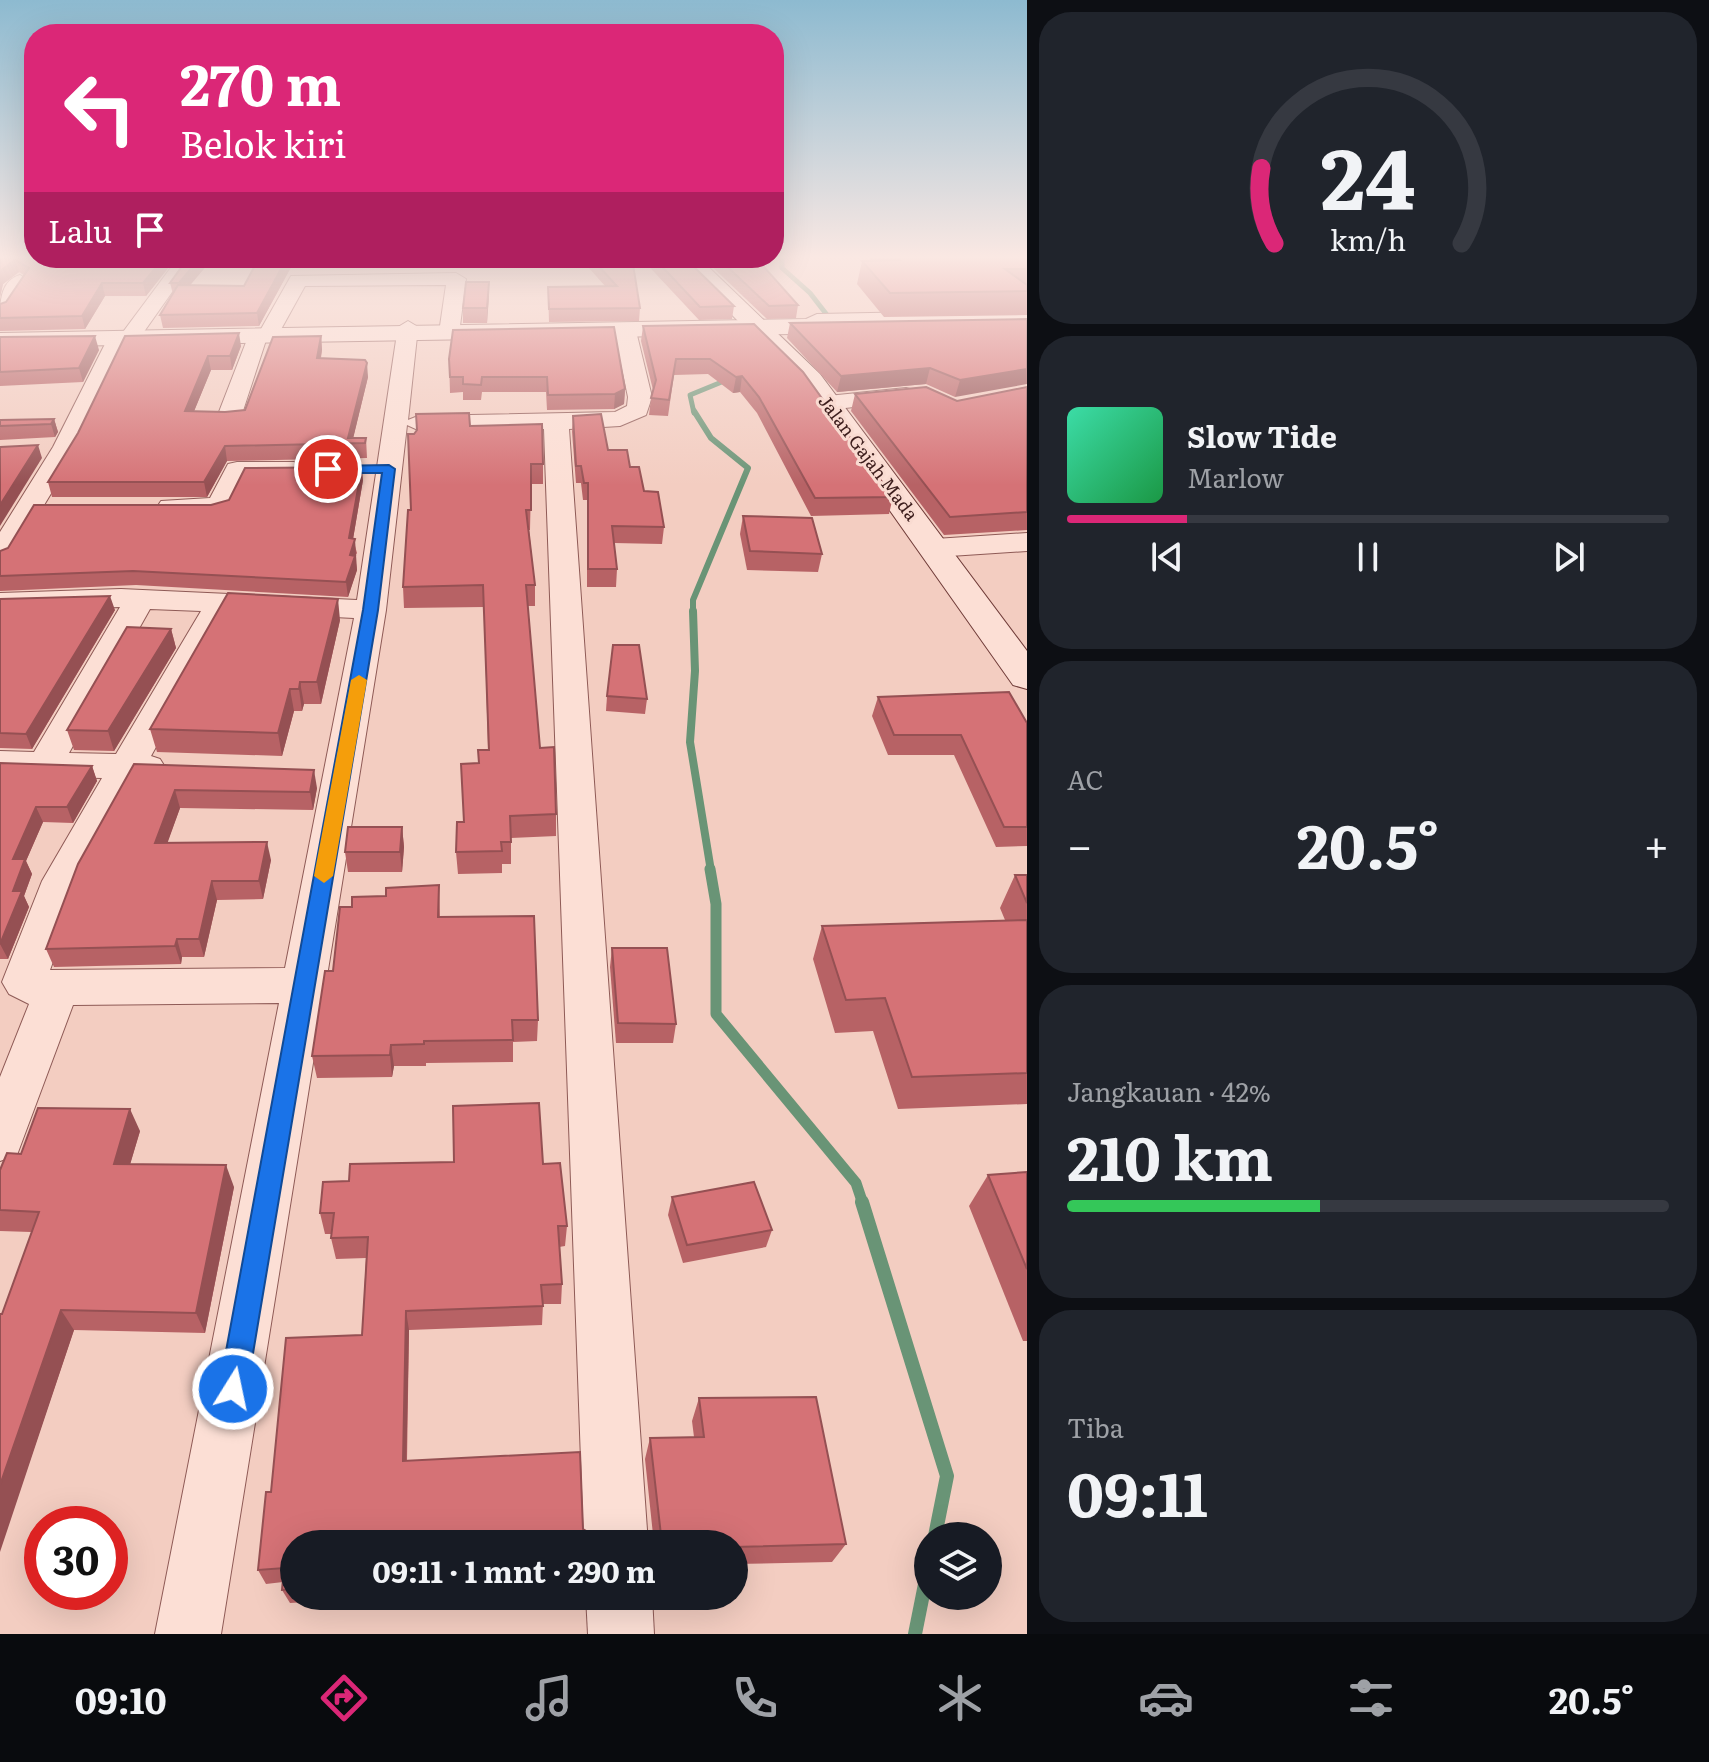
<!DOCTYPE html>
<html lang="id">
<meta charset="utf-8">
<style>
:root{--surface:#171b24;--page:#20242c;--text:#f1f3f6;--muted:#9ea1a6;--line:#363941;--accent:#db2777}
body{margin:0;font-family:Literata,serif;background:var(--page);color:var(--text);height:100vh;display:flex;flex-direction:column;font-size:30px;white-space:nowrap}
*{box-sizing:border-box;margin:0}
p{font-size:26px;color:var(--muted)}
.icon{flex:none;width:44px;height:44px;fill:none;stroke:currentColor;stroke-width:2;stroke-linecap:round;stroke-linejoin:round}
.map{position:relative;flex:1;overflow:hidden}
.drawer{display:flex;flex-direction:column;gap:12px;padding:12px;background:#0d0f14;width:682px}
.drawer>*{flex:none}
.guide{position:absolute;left:24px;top:24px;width:760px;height:244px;border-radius:32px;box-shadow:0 8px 32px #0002;background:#db2777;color:#fff;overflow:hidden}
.tools{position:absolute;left:914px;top:1522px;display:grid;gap:16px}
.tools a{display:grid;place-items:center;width:88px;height:88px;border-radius:50%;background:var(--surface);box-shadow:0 8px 32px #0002;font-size:40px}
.speed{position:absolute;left:24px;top:1506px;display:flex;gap:16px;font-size:40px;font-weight:700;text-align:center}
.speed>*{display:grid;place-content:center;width:104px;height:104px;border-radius:50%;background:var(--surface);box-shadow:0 8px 32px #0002;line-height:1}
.speed .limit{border:12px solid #d22;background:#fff;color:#111}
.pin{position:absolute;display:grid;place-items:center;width:68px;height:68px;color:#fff;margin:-34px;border:4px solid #fff;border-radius:50%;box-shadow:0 2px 8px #0007}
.me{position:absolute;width:88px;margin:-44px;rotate:10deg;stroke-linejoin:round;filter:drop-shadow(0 0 6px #0008)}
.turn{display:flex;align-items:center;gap:28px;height:168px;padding:0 24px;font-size:36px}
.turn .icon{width:104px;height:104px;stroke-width:2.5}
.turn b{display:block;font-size:56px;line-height:68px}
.then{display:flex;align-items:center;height:76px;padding:0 24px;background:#0003;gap:16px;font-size:30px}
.big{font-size:60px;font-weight:700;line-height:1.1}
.drawer .widget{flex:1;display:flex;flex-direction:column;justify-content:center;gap:12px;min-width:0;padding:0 28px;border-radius:32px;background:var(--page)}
.drawer .dial{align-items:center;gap:0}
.dial svg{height:208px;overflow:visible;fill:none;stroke:var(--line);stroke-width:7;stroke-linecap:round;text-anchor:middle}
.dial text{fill:var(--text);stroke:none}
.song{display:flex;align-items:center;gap:24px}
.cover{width:96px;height:96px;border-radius:12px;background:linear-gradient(135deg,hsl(160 70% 55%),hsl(140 70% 35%))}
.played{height:8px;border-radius:4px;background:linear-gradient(90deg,var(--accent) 20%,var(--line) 20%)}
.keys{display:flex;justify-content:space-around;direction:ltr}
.heat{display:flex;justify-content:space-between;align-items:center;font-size:44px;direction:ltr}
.charge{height:12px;border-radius:6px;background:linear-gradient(90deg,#34c759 42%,var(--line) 0)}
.trip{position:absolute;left:280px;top:1530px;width:468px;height:80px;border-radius:40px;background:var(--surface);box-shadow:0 8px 32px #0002;font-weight:700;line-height:80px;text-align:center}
.tabs{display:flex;height:128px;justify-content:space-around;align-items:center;background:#090b0e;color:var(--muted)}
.tabs .icon{width:56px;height:56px}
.tabs .selected{color:var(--accent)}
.tabs b{font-size:36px;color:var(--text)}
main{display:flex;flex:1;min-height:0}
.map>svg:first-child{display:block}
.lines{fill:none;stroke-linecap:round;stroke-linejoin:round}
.stream-far4{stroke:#699476;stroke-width:5}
.stream-far3{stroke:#699476;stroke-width:6}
.stream-far2{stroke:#699476;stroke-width:8}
.stream-far1{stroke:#699476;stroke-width:11}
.stream{stroke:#699476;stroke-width:14}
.minor-casing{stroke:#8e5a56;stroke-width:2}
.tertiary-casing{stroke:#8e5a56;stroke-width:2}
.secondary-casing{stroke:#703c39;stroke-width:2}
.minor{fill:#fcdfd5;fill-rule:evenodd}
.tertiary{fill:#fcdfd5;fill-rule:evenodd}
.secondary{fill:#fcdfd5;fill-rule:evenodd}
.wall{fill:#b76265}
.shaded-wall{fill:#955053}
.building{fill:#d57276;stroke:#955053;stroke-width:2}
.route{fill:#1a73e8;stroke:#114b97;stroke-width:2}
.slow{fill:#f59e0b}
.labels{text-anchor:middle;stroke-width:6;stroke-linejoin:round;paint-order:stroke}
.far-street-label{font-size:18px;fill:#3c1d1c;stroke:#f9dbd1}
</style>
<main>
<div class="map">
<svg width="1027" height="1634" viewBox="0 0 1027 1634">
<rect width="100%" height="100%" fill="#f3cdc1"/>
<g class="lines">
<g class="stream-far4">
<path d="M782,257V268L810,293L834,324"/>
<path d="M694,413L690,395L729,379"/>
</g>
<path class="stream-far3" d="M693,613V600L748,468L711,438L694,411"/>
<path class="stream-far2" d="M693,611L695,671L690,742L711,871"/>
<path class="stream-far1" d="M710,869L716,904V1014L856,1183L863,1204"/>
<g class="stream">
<path d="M862,1202L947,1476L935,1536"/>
<path d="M915,1634L928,1569"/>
</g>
<g class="minor-casing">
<g id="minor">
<path d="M178,258H196L141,336H127L123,332Z"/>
<path d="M456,273L466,279L460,326L450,332L440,326L446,285L305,286L279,333L268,334L241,417L229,424L217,417L248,337L251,332H263L261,329L291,276Z"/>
<path d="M20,275L30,281L7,313L0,315C0,299 2,280 20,275Z"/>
<path d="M408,321L418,327L408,420L418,416L615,412L627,406L628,397L614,331L625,325L636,331L652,397L646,415L620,426L569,429L648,1544H584L544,429L418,430L407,425L386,610L221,1634H155L279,1003L73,1005L17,1155L0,1161V1077L29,1004L9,994L2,982L42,881L102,778L0,775V751L34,752L120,607L0,611V593L121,589L357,600L398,327ZM150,609L201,611L116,754L69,753ZM231,612L354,618L285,968L50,970L82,881L139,779L160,775L165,767L160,759L151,756Z"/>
<path d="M118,334L129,340L79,447L14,555L10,561L0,564V532L53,447L107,340Z"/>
<path d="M906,388L914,390L918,395L914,400L828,410L816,403L828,396Z"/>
<path d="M237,462H294L307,470L294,478H246L229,512C209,517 181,518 161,513L157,507L161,501L210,498L228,464Z"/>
<path d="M1027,533V551L935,557L925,554L921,548L925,542L935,539Z"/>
<path d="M586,1596H652L654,1634H588Z"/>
</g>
</g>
<g class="tertiary-casing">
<path id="tertiary" d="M1027,310V324L860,327L849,333L0,347V333L806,319L817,314Z"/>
</g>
<g class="secondary-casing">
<path id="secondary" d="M676,258H699L820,374L1027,651V689L1013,685L802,386Z"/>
</g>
<use href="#minor" class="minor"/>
<use href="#tertiary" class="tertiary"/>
<use href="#secondary" class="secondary"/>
</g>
<g class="wall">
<path d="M0,257L34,258H176L146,296H105L85,329L0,331V304L6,302L24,275L19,272L3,284L0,297Z"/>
<path d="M868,257H1027V315L884,317L857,284L862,261H872Z"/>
<path d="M188,258H213L190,285L244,286L259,258H296L259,326L163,328L160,315L173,294L170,283Z"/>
<path d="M580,258H632L640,308L639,321L549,322L548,287L605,286Z"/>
<path d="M641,258H685L734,306L732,319L699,320Z"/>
<path d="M703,258H756L798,305L796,318L767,319Z"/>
<path d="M489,282L487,323H463V308Z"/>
<path d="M1027,319L955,397L926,384L837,392L787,338L790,323Z"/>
<path d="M754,324L893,497L889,514L811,516L757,413L740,392L733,393L708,374L674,375L668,416L649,415L651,398L653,390L641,341L643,326Z"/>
<path d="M125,336L241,346L232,370H211L194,411L225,412L245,410L321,336L322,350L321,358L368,377L353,438H366L367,458L227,461L207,497H52L48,482L78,433Z"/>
<path d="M0,337L99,350L83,382L0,386Z"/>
<path d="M449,359L625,389L624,404L614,409L547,410L546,392H482L481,400H463V392L450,393Z"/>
<path d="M1027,387V530L944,535L851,411L855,394L957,401Z"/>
<path d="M573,416L608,450L630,467L664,527L662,544L614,543L617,569L616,587H587V500H583L581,483H576L572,432Z"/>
<path d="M54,419L58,432L55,437L0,440V420Z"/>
<path d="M470,426L543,464V484H531L530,530H529L535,585V606H528L540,748L556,814V836L511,838V864H502V873L458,874L456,852L479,763L488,750L484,607L404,608L403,587L411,510L414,434Z"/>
<path d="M363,480L353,539L357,553L355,557L357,570L348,597L136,585L0,591V551L211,505Z"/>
<path d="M743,516L822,554L818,572L747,570L740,534Z"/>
<path d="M0,599L115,610L32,749L0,748Z"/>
<path d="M340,620L321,704H304L302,711H294L282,756L157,752L150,729Z"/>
<path d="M171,629L176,648L114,751L74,750L67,730Z"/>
<path d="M607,696L647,699L645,714L606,711Z"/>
<path d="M878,697L1027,723V846L996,847L954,755H888L872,716Z"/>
<path d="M0,763L92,766L97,781L73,823L43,822L26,861L32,874L24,896L29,907L8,959H0Z"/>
<path d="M134,764L317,788L313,810L180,808L167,843L271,860L263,899L217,900L204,957H182L181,964L54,967L46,949Z"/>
<path d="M402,827L404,847L402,872H348L345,852Z"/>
<path d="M1015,875H1027V1104L898,1109L873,1031L835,1033L813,959L822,926L1005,920L1000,908Z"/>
<path d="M439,885L440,917L538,1020L537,1041L513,1042V1062L426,1063V1066H394L392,1077L317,1078L312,1056L333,971L386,896Z"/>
<path d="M612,948L676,1024L673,1043H616L610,967Z"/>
<path d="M140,1131L130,1164L234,1187L205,1333L74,1330L10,1519L31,1232L0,1231V1170L21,1154Z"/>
<path d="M543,1164L567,1226L565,1246L559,1247L562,1284L561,1304H543L542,1325L409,1330L407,1461L294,1544V1596H403L290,1603L282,1590L283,1582L266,1584L258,1570L271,1492L362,1335L366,1258L336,1259L331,1238L332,1234H325L320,1213L349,1181Z"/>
<path d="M1027,1172V1341H1023L969,1206L988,1175Z"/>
<path d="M672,1197L772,1230L766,1247L683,1263L668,1215Z"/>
<path d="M699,1398L846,1544L832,1562L734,1564V1544H654L645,1459L650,1438L694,1437L692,1421Z"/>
<path d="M422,1596H499L422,1599Z"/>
</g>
<g class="shaded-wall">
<path d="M164,258H176L146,296L143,283Z"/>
<path d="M200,258H213L181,296L179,283Z"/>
<path d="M287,258H296L259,326L257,313Z"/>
<path d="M15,260L19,272L3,284L0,297V271Z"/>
<path d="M489,282V297L487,323V308Z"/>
<path d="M102,283L105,296L85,329L82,316Z"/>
<path d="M239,333L241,346L232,370L230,356Z"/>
<path d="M95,336L99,350L83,382L79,368Z"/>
<path d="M321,336L322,350L318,372L317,358Z"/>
<path d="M208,356L211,370L188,426L185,411Z"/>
<path d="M367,363L368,377L352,443L348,438Z"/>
<path d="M930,368L926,384L837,392L841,376Z"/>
<path d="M1027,369V384L955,397L960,380Z"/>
<path d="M742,376L740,392L733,393L736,377Z"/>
<path d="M625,389L624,404L614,409L615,394Z"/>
<path d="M54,419L58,432L55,437L51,424Z"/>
<path d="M38,445L42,458L0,526V505Z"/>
<path d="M225,446L227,461L207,497L204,482Z"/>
<path d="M362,467L363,480L351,551L355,539L357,570L348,597L346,582L350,555L349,538Z"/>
<path d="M110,596L115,610L32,749L26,734Z"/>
<path d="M338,599L340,620L321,704L317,682Z"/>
<path d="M171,629L176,648L114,751L108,731Z"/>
<path d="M300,682L304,704L302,711L299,689Z"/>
<path d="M290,689L294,711L282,756L278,733Z"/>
<path d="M92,766L97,781L73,823L67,807Z"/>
<path d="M314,770L317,788L313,810L310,792Z"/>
<path d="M175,790L180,808L161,861L155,843Z"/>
<path d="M36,807L43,822L26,861L32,874L24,896L29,907L8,959L0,944L13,891V859Z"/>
<path d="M402,827L404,847L402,872L400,852Z"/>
<path d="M267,842L271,860L263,899L259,881Z"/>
<path d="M212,881L217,900L204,957L199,939Z"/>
<path d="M177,939L182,957L181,964L175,946Z"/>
<path d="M391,1045L394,1066L392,1077L390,1055Z"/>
<path d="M130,1109L140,1131L124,1185L114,1164Z"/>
<path d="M226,1165L234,1187L205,1333L196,1313Z"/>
<path d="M61,1310L74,1330L0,1552V1485Z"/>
<path d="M406,1311L409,1330L406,1478L403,1461Z"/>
</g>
<g class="building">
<path d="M0,257H34V258H164L143,283H102L82,316L0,318V304L6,302L29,268L15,260L0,271Z"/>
<path d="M896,257H1027V269H1005L1027,285V291L890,293L862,261L900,260Z"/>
<path d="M188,258H200L179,283H170Z"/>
<path d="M259,258H287L257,313L160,315L178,285L244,286Z"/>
<path d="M591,258H632L640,308L549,309L548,287L617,286Z"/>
<path d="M654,258H685L734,306L700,307Z"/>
<path d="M718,258H756L798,305L769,306Z"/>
<path d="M466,282H489L487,308H463Z"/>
<path d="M1027,319V369L960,380L930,368L841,376L790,323Z"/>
<path d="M754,324L803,372L893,497L815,498L759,397L742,376L736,377L710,359H676L669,400L651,398L656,380L643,326Z"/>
<path d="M614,327L625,389L615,394L548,395L547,377H482L481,385L463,384V377H450L449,359L453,330Z"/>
<path d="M239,333L230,356H208L185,411L225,412L245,410L273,337L321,336L317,358L365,360L367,363L348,438H366L365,443L225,446L204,482H48L78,433L125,336Z"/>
<path d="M95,336L79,368L0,372V337Z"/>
<path d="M926,387L957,401L1027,387V512L950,517L855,394Z"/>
<path d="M469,413L470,426L542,424L543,464H531V510H526L535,585H526L540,748L554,747L556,814L510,816L511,842H501L502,851L456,852L457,822H464L461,764L479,763L478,750H489L483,585L403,587L408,510H411L408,434H414L417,430L416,414Z"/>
<path d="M601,414L608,450H627L630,467H639L644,491L658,492L664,527L612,526L617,569H588V483H584L581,466H576L573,416Z"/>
<path d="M54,419L51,424L0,426V420Z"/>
<path d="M38,445L0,505V447Z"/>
<path d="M362,467L349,538L355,539L350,555L355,556L346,582L133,571L0,576V551L8,548L34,505H211L229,500L245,468Z"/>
<path d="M743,516L812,518L822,554L750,551Z"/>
<path d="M228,593L338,599L317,682H300L299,689H290L278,733L150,729Z"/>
<path d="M110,596L26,734L0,733V599Z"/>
<path d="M127,627L171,629L108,731L67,730Z"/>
<path d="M613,645H639L647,699L607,696Z"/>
<path d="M1009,692L1027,723V827H1004L961,735H894L878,697Z"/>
<path d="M0,763L92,766L67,807H36L13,859H25L13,891H22L0,944Z"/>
<path d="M134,764L314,770L310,792L175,790L155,843L267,842L259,881H212L199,939H177L175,946L46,949L78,864Z"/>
<path d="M348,827H402L400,852H345Z"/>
<path d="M1015,875H1027V903Z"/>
<path d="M439,885L438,917L534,916L538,1020H512L513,1040L424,1041V1044L391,1045L390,1055L312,1056L325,971H333L340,907H352V897L386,896V888Z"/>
<path d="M1027,920V1073L912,1077L885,998L846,1000L822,926Z"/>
<path d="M612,948H667L676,1024L618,1023Z"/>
<path d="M539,1103L543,1164L560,1163L567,1226H558L562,1284L541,1285L543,1306L406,1311L403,1461L580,1452L583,1529L588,1532V1544H294V1589L282,1590L284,1568L258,1570L266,1492H271L286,1338L362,1335L368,1237L331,1238L334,1213H320L323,1182L349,1181L350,1164L454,1162L453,1106Z"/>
<path d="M38,1108L130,1109L114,1164L226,1165L196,1313L61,1310L0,1485V1314H2L39,1212L0,1210V1170L7,1153L21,1154Z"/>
<path d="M1027,1172V1269L988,1175Z"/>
<path d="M754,1182L772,1230L687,1245L672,1197Z"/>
<path d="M816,1397L846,1544L734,1547V1544H662L650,1438L704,1437L699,1398Z"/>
</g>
<linearGradient id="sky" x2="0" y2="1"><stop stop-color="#8dbad0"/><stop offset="0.53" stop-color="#fae8e3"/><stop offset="1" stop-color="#fae8e3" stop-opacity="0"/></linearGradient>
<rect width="1027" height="485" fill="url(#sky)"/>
<path class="route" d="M389,465L395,469L378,610L247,1389L243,1399L233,1403L223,1399L219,1389L363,610L382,473H328L322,469L328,466Z"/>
<path class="slow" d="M359,675L367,680L333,876L324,883L314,876L351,680Z"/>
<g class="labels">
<g class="far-street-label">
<text transform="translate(868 458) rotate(53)" y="6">Jalan Gajah Mada</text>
</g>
</g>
</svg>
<div class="tools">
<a><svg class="icon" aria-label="layers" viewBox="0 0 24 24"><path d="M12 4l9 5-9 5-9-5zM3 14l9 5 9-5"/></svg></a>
</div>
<div class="speed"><div class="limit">30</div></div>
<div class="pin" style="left:328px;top:469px;background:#d93025"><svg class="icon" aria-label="arrive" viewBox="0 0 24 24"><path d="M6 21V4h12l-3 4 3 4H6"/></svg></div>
<svg class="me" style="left:233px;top:1389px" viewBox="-20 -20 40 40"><circle r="17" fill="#1a73e8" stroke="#fff" stroke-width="3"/><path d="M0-11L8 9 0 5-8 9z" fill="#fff"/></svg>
<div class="trip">09:11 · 1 mnt · 290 m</div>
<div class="guide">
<div class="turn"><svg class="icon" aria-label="left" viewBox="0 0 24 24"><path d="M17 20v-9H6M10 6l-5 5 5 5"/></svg><div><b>270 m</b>Belok kiri</div></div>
<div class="then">Lalu<svg class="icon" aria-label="arrive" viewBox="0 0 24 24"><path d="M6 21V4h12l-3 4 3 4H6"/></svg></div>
</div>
</div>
<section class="drawer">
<div class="widget dial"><svg viewBox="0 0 100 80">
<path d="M14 69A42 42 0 1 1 86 69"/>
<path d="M14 69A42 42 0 0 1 9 40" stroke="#db2777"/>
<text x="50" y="56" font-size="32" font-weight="700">24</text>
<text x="50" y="72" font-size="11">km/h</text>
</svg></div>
<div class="widget">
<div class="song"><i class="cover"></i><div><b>Slow Tide</b><p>Marlow</p></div></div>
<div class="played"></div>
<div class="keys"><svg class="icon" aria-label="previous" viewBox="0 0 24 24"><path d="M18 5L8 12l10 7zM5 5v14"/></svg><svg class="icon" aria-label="pause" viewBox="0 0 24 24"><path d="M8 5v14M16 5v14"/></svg><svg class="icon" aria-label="next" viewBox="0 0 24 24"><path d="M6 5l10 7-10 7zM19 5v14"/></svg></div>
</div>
<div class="widget"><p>AC</p>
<div class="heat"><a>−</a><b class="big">20.5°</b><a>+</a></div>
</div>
<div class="widget"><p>Jangkauan · 42%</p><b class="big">210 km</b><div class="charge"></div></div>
<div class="widget"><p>Tiba</p><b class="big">09:11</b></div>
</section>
</main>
<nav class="tabs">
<b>09:10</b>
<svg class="icon selected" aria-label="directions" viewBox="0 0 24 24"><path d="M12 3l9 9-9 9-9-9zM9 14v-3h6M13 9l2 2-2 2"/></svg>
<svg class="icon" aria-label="music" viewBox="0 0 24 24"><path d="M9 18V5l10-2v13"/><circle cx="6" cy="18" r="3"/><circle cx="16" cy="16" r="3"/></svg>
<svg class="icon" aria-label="phone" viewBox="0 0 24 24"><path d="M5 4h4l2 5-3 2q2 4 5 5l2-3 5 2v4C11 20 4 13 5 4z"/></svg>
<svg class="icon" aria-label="climate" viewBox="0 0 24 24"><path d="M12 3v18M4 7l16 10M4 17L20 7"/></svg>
<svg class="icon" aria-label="car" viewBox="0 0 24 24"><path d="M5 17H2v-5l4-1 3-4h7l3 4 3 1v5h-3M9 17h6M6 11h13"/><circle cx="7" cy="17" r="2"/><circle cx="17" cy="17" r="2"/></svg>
<svg class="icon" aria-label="filters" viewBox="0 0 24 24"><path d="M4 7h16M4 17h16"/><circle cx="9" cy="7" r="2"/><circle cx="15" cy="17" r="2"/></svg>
<b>20.5°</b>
</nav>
